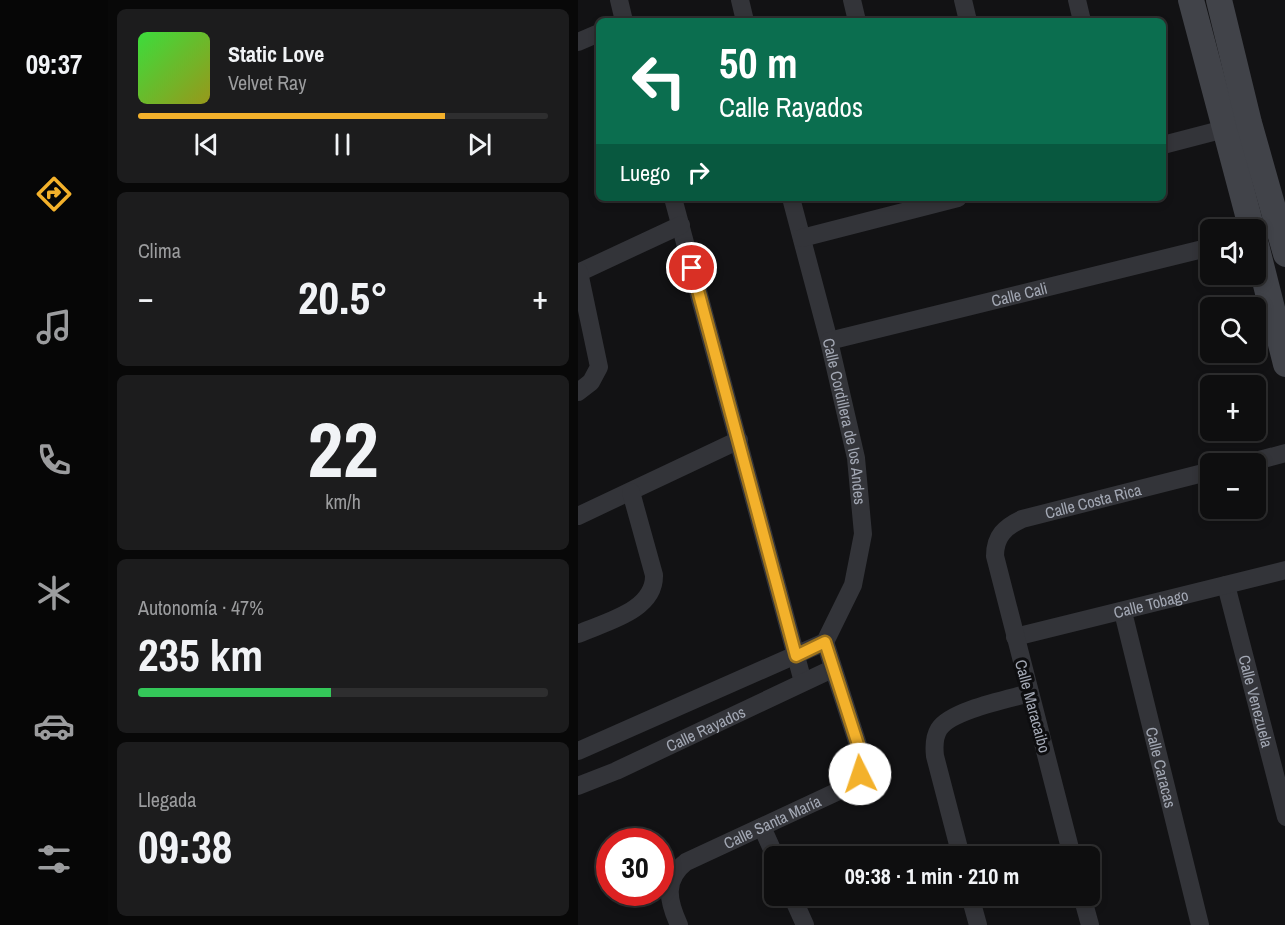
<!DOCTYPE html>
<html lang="es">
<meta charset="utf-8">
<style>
:root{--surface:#0e0e0f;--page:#1c1c1d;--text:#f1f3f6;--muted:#9b9c9e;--line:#2e2e2f;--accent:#f3b12b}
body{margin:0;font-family:"Archivo Narrow",sans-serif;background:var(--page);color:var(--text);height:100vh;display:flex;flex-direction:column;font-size:22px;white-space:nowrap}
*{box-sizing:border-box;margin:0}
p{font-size:20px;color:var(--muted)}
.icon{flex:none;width:33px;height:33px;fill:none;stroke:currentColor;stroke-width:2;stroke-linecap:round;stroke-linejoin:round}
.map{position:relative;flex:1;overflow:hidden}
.panel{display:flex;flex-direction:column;gap:9px;padding:9px;background:#080808;width:470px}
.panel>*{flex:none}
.top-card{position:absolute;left:18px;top:18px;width:570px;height:183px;border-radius:9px;box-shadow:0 3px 9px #0003,0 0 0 2px var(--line);background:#0b6e4f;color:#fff;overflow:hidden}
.fabs{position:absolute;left:622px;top:219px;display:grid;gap:12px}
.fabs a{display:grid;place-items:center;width:66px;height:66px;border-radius:9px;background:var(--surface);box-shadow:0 3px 9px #0003,0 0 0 2px var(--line);font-size:30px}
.speed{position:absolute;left:18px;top:828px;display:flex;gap:12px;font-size:30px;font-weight:700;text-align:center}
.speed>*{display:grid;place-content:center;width:78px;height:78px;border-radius:50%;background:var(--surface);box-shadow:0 3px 9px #0003,0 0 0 2px var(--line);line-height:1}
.speed .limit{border:9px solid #d22;background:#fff;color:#111}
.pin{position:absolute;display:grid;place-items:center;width:51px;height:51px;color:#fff;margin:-26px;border:3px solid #fff;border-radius:50%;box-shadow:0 2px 6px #0007}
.me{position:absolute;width:66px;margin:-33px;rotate:356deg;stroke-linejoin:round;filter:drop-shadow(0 0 4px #0008)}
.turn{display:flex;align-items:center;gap:21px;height:126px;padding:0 24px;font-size:27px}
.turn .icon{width:78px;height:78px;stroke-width:2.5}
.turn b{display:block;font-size:42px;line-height:51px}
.then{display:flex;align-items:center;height:57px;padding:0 24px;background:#0003;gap:12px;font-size:22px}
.big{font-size:45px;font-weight:700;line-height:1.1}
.panel .tile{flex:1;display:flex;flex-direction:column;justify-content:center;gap:9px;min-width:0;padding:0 21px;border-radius:9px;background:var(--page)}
.panel .dial{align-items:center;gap:0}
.dial b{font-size:78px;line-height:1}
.song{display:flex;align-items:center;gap:18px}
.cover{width:72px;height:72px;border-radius:9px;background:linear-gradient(135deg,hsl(120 70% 55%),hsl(60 70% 35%))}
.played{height:6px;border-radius:3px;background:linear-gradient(90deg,var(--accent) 75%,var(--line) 75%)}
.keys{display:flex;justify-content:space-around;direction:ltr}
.heat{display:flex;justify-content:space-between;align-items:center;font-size:33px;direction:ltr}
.charge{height:9px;border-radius:4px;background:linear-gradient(90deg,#34c759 47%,var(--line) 0)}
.trip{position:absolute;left:186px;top:846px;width:336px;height:60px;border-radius:9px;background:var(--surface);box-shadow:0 3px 9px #0003,0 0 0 2px var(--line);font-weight:700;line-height:60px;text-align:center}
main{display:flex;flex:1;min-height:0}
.dock{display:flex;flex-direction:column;width:108px;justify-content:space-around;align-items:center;background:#060606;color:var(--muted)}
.dock .icon{width:42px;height:42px}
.dock .current{color:var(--accent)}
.dock b{font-size:27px;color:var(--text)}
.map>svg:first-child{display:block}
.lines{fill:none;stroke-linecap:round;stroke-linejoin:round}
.street{stroke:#333439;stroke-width:18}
.secondary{stroke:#414349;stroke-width:26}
.route-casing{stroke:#9e731c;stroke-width:15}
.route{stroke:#f3b12b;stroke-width:10}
.labels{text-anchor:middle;stroke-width:6;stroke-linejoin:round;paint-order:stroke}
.street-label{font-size:16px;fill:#a3a8b4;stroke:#0d0d0f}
</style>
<main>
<nav class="dock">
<b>09:37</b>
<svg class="icon current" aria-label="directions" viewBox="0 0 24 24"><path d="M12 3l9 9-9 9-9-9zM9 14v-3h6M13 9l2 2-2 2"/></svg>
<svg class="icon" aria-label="music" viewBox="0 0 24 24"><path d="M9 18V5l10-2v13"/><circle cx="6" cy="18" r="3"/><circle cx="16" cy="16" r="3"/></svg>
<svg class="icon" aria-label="phone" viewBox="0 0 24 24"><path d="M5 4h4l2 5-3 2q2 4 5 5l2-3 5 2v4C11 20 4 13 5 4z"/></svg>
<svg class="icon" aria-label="climate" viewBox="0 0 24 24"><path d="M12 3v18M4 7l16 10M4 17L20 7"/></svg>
<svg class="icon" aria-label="car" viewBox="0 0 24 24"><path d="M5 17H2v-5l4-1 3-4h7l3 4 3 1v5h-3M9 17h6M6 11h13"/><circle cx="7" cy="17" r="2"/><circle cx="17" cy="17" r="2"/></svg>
<svg class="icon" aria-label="filters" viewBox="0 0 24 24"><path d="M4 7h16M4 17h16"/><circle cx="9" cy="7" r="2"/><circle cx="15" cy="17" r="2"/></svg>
</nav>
<section class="panel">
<div class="tile">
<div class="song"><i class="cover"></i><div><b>Static Love</b><p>Velvet Ray</p></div></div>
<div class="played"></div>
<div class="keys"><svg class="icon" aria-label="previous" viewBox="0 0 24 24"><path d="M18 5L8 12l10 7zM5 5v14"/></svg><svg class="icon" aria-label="pause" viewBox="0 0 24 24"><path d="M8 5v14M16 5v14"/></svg><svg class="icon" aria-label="next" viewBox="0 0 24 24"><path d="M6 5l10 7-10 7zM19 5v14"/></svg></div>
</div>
<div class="tile"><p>Clima</p>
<div class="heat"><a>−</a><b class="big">20.5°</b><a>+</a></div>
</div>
<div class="tile dial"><b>22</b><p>km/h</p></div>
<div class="tile"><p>Autonomía · 47%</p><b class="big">235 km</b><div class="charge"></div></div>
<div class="tile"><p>Llegada</p><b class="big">09:38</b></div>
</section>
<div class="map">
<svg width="708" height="925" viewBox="0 0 708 925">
<rect width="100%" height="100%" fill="#121214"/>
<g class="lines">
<g class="street">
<path d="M41,0L46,21"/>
<path d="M162,0L167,21"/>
<path d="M274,0L279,21"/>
<path d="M385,0L390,21"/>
<path d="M499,0L504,21"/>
<path d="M0,42L21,33"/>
<path d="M585,145L658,126"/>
<path d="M95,198L225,682"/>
<path id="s1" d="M213,198L251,341L278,458L285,534L275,585L247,642"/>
<path d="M224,238L380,198"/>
<path d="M0,273L103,225"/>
<path id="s2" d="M251,341L633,247"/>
<path d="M0,392L13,382L21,367L1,272"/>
<path d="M666,464L708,453"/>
<path d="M0,516L161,440"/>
<path id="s3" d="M648,585L708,817"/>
<path id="s4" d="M545,612L622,925"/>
<path d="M0,634C27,622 77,611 76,575L53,492"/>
<path id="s5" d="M437,637L708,570"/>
<path d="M0,751L247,642"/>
<path id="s6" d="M0,786L38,771L254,669"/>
<path d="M184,827L197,856"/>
<path d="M383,856L357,756C356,747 356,737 361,729C373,710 431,699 452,693"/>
<path id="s7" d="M494,856L417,556C417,536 427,527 444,519L633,471"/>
<path d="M214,896L227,925"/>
<path d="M392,896L400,925"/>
<path d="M504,896L512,925"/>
<path id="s8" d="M101,925C90,901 85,880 108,862L267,788L282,774L284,757L247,642"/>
</g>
<g class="secondary">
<path d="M613,0L674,230"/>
<path d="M641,0L671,123L708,254"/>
<path d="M678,245L708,364"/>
</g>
</g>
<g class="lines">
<g class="route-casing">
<path id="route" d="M114,268L218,656L247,642L284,757L282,774"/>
</g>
<use href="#route" class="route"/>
</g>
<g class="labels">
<g class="street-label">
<text dy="6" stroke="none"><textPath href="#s2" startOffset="196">Calle Cali</textPath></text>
<text dy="6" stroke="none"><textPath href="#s1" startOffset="230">Calle Cordillera de los Andes</textPath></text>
<text dy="6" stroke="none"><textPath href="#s7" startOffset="432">Calle Costa Rica</textPath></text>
<text dy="6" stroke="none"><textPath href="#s5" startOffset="140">Calle Tobago</textPath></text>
<text dy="6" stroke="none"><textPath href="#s3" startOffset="120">Calle Venezuela</textPath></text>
<text transform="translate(455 706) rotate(75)" y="6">Calle Maracaibo</text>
<text dy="6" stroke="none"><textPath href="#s6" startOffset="140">Calle Rayados</textPath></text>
<text dy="6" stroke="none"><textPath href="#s4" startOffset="160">Calle Caracas</textPath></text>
<text dy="6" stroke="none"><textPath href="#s8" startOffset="165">Calle Santa María</textPath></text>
</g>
</g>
</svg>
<div class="fabs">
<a><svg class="icon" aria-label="sound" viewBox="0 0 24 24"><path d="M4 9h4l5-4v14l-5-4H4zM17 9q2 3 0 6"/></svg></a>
<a><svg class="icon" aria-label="search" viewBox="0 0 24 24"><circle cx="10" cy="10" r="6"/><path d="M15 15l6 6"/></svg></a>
<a>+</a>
<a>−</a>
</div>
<div class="speed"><div class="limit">30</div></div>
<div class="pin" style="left:114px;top:268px;background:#d93025"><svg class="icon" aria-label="arrive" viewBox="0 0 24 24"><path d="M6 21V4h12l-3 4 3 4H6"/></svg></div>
<svg class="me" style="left:282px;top:774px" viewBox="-20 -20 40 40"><circle r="19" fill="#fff"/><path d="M0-13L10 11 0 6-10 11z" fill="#f3b12b"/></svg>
<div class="trip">09:38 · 1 min · 210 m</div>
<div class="top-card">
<div class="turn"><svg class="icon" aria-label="left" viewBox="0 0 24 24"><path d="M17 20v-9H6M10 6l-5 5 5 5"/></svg><div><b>50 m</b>Calle Rayados</div></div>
<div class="then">Luego<svg class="icon" aria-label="right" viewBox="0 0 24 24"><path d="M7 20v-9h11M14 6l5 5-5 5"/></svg></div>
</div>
</div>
</main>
